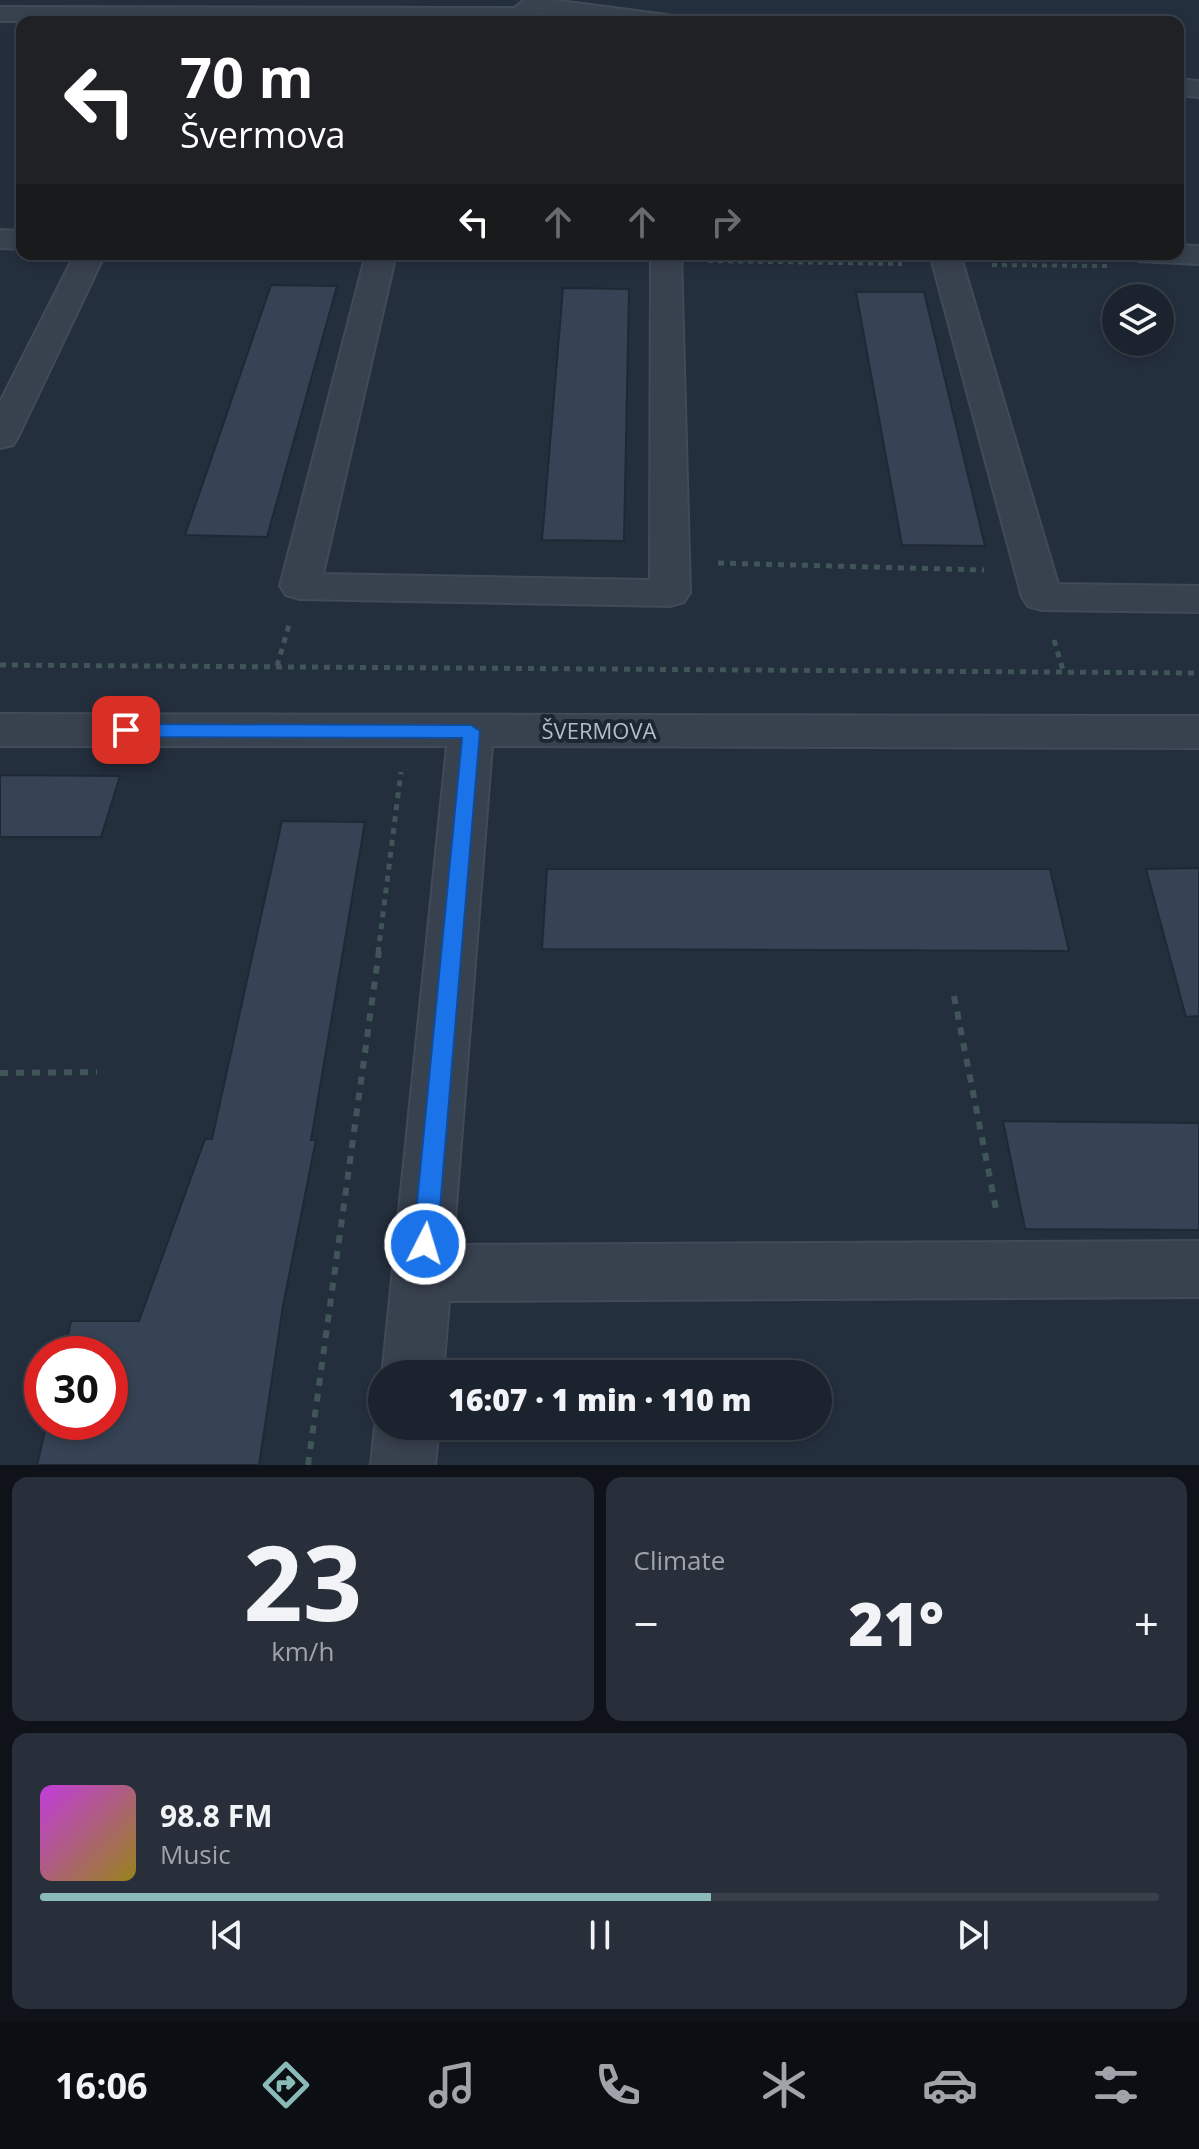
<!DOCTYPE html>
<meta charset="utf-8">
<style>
:root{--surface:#1b232e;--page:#282f3a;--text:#f1f3f6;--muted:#a0a4aa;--line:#39404a;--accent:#8bbbb9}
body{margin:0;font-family:"Open Sans",sans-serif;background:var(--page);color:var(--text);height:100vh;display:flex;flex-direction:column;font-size:30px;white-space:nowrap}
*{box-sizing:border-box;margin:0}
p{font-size:26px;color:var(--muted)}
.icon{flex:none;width:44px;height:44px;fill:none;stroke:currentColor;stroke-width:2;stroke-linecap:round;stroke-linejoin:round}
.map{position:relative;height:1465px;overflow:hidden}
.drawer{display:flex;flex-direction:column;gap:12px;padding:12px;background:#0f1319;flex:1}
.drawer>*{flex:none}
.hud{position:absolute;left:16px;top:16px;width:1168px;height:244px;border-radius:16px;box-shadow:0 4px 12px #0003,0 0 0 2px var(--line);background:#202124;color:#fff;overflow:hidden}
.fabs{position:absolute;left:1102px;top:284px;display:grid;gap:16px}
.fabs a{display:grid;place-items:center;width:72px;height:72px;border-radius:50%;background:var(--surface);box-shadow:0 4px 12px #0003,0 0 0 2px var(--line);font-size:40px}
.speed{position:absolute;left:24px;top:1336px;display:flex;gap:16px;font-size:40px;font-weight:700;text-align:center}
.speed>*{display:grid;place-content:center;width:104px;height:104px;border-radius:50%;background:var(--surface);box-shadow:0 4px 12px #0003,0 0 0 2px var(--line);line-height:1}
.speed .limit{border:12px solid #d22;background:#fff;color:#111}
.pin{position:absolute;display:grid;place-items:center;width:68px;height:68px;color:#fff;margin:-34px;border-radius:16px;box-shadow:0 4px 12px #0006}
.me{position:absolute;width:88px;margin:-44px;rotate:5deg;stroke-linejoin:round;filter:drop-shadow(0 0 6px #0008)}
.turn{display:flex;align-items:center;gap:28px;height:168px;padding:0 32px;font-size:36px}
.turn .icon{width:104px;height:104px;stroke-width:2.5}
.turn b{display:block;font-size:56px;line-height:68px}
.lanes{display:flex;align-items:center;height:76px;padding:0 32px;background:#0003;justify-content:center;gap:40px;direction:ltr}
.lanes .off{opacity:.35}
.big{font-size:60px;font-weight:800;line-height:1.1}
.drawer .widget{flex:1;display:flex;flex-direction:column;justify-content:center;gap:12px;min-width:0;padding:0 28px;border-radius:16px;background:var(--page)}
.drawer .dial{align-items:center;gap:0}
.dial b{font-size:104px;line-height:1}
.song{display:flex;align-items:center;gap:24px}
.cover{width:96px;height:96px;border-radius:12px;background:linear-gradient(135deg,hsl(290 70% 55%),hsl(50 70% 35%))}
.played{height:8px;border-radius:4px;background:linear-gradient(90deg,var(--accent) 60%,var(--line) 60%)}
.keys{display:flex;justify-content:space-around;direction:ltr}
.heat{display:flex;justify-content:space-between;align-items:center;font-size:44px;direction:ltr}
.drawer .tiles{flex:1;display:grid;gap:12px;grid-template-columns:1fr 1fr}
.widget:last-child{grid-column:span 2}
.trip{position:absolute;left:368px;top:1360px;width:464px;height:80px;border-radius:40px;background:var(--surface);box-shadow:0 4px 12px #0003,0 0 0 2px var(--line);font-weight:800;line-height:80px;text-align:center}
.dock{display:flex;height:128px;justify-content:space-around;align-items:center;background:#0b0e12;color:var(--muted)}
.dock .icon{width:56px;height:56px}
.dock .active{color:var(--accent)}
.dock b{font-size:36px;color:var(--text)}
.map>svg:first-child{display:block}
.building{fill:#364354;stroke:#1f2835;stroke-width:2}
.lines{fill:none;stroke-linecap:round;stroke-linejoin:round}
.minor-casing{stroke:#414a57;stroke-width:4}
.path-far2{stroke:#3f5557;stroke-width:4;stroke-dasharray:5 5;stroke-linecap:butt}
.path-far1{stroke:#3f5557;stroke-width:5;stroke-dasharray:6 6;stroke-linecap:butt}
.path{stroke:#3f5557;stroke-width:6;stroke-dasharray:8 8;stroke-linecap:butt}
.minor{fill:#38414e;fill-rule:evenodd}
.route{fill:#1a73e8;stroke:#114b97;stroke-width:2}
.labels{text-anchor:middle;stroke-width:8;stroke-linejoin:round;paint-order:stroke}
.street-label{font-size:22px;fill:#b4bcc9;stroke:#1d2633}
</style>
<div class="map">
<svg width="1199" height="1465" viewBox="0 0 1199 1465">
<rect width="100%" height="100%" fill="#242f3e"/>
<g class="building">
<path d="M271,285L337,286L267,537L185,535Z"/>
<path d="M563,288L629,289L624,541L542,540Z"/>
<path d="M856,292H924L985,546L902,545Z"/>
<path d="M0,775L120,776L101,837H0Z"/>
<path d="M282,821L365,822L311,1140H316L283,1306L259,1465H37L47,1422H110V1354H64L71,1321H139L205,1139H212Z"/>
<path d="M1199,868V1016L1186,1017L1146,869Z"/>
<path d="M547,869H1050L1069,951L542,949Z"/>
<path d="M1003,1121L1199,1123V1230L1025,1229Z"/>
</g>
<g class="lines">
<g class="minor-casing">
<g id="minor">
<path d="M525,0H552L667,15L676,17L679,22H611L539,13L520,22L0,21V7L514,8Z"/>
<path d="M1178,79L1199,81V97L1178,95Z"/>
<path d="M0,230L22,231V249L0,248Z"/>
<path d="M1178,245L1199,246V264L1139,261L1135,254H1178Z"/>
<path d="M75,254H105L18,437L13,445L0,448V402Z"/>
<path d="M366,254H396L323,574L650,580L651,254H681L690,593L684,602L670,606L300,599L286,595L280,586Z"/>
<path d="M930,254H960L1058,584L1199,586V612L1042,610L1028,606L1022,597Z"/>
<path d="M0,714L1199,716V748L492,746L453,1245L1199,1241V1297L449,1301L443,1374L382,1376L447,746H0Z"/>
<path d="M382,1410V1426H439L435,1465H371L375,1426Z"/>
</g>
</g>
<g class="path-far2">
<path d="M177,254L338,257"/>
<path d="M424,258L622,260"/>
<path d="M708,261L902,264"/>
<path d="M992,265L1110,266"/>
</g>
<g class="path-far1">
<path d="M718,563L984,570"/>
<path d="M1054,640L1063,670"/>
<path d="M0,665L1199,673"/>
<path d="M277,666L289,625"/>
<path d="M378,953L401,772"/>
</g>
<g class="path">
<path d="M954,996L997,1214"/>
<path d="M0,1073L97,1072"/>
<path d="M308,1465L379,951"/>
</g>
<use href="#minor" class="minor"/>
</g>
<path class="route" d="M126,724L471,725L480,731L437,1244L434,1252L425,1255L417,1252L413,1244L462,738L126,737L117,730Z"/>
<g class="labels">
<g class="street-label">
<text x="599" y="739">ŠVERMOVA</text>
</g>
</g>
</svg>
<div class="fabs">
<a><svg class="icon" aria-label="layers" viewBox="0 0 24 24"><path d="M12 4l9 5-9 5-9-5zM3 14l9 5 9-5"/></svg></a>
</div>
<div class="speed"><div class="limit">30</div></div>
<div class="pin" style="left:126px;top:730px;background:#d93025"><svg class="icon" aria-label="arrive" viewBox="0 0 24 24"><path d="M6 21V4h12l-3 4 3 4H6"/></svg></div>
<svg class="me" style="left:425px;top:1244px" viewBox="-20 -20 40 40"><circle r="17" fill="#1a73e8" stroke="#fff" stroke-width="3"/><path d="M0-11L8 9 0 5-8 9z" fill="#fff"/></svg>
<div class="trip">16:07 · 1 min · 110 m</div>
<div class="hud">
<div class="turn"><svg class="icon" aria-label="left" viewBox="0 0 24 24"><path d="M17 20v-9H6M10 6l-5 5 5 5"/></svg><div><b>70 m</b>Švermova</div></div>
<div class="lanes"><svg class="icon" aria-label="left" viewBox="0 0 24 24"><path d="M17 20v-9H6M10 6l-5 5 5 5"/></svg><svg class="icon off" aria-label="ahead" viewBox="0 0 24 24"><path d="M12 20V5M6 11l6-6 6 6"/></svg><svg class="icon off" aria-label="ahead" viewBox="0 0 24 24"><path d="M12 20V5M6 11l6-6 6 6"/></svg><svg class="icon off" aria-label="right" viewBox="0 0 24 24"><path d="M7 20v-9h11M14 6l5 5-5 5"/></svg></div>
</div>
</div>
<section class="drawer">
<div class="tiles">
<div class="widget dial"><b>23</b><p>km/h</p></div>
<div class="widget"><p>Climate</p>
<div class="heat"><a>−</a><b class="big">21°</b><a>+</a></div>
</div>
<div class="widget">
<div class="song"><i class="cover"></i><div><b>98.8 FM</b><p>Music</p></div></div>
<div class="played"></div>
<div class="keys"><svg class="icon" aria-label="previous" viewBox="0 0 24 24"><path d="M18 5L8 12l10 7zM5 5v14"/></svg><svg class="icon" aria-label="pause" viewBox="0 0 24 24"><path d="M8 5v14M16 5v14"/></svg><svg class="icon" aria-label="next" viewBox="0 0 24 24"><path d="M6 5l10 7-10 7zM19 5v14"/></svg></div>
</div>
</div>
</section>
<nav class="dock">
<b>16:06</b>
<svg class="icon active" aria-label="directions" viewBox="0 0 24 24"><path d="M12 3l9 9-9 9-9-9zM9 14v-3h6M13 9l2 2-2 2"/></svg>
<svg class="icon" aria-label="music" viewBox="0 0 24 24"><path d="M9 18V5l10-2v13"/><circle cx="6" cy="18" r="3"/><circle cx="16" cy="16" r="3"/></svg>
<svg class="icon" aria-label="phone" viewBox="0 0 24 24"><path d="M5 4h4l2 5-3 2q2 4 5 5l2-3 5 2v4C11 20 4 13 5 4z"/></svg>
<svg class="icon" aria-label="climate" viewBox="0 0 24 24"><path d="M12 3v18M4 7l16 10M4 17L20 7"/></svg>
<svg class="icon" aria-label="car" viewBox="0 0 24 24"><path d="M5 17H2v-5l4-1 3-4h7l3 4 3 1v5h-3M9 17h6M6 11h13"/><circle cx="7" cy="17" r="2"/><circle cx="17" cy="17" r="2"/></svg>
<svg class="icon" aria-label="filters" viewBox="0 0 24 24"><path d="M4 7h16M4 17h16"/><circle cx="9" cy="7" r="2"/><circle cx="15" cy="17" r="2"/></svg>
</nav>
